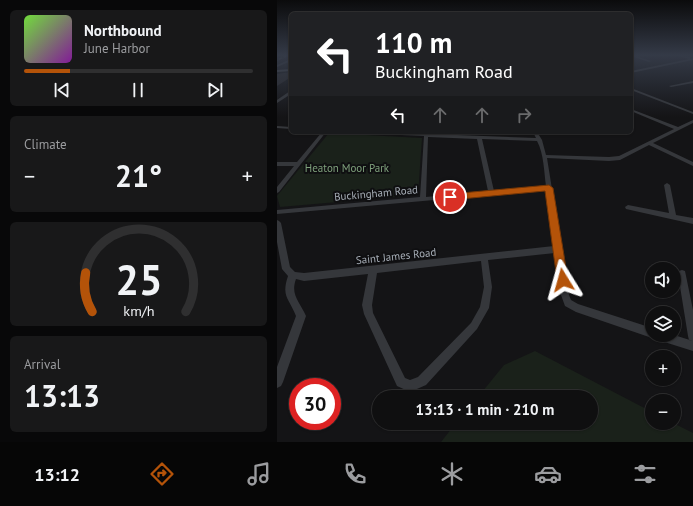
<!DOCTYPE html>
<meta charset="utf-8">
<style>
:root{--surface:#0f0f10;--page:#181819;--text:#f1f3f6;--muted:#9b9c9f;--line:#2f2f30;--accent:#b45309}
body{margin:0;font-family:"PT Sans",sans-serif;background:var(--page);color:var(--text);height:100vh;display:flex;flex-direction:column;font-size:15px;white-space:nowrap}
*{box-sizing:border-box;margin:0}
p{font-size:13px;color:var(--muted)}
.icon{flex:none;width:22px;height:22px;fill:none;stroke:currentColor;stroke-width:2;stroke-linecap:round;stroke-linejoin:round}
.map{position:relative;flex:1;overflow:hidden}
.details{display:flex;flex-direction:column;gap:10px;padding:10px;background:#080809;width:277px}
.details>*{flex:none}
.top-card{position:absolute;left:12px;top:12px;width:344px;height:122px;border-radius:6px;box-shadow:0 1px 3px #0004,0 0 0 1px var(--line);background:#202124;color:#fff;overflow:hidden}
.buttons{position:absolute;left:368px;top:262px;display:grid;gap:8px}
.buttons a{display:grid;place-items:center;width:36px;height:36px;border-radius:50%;background:var(--surface);box-shadow:0 1px 3px #0004,0 0 0 1px var(--line);font-size:20px}
.speed{position:absolute;left:12px;top:378px;display:flex;gap:8px;font-size:20px;font-weight:700;text-align:center}
.speed>*{display:grid;place-content:center;width:52px;height:52px;border-radius:50%;background:var(--surface);box-shadow:0 1px 3px #0004,0 0 0 1px var(--line);line-height:1}
.speed .limit{border:6px solid #d22;background:#fff;color:#111}
.pin{position:absolute;display:grid;place-items:center;width:34px;height:34px;color:#fff;margin:-17px;border:2px solid #fff;border-radius:50%;box-shadow:0 1px 4px #0007}
.me{position:absolute;width:44px;margin:-22px;rotate:352deg;stroke-linejoin:round;filter:drop-shadow(0 0 3px #0008)}
.turn{display:flex;align-items:center;gap:14px;height:84px;padding:0 20px;font-size:18px}
.turn .icon{width:52px;height:52px;stroke-width:2.5}
.turn b{display:block;font-size:28px;line-height:34px}
.lanes{display:flex;align-items:center;height:38px;padding:0 20px;background:#0003;justify-content:center;gap:20px;direction:ltr}
.lanes .off{opacity:.35}
.big{font-size:30px;font-weight:800;line-height:1.1}
.details .widget{flex:1;display:flex;flex-direction:column;justify-content:center;gap:6px;min-width:0;padding:0 14px;border-radius:6px;background:var(--page)}
.details .dial{align-items:center;gap:0}
.dial svg{height:104px;overflow:visible;fill:none;stroke:var(--line);stroke-width:7;stroke-linecap:round;text-anchor:middle}
.dial text{fill:var(--text);stroke:none}
.song{display:flex;align-items:center;gap:12px}
.cover{width:48px;height:48px;border-radius:6px;background:linear-gradient(135deg,hsl(100 70% 55%),hsl(290 70% 35%))}
.played{height:4px;border-radius:2px;background:linear-gradient(90deg,var(--accent) 20%,var(--line) 20%)}
.keys{display:flex;justify-content:space-around;direction:ltr}
.heat{display:flex;justify-content:space-between;align-items:center;font-size:22px;direction:ltr}
.trip{position:absolute;left:95px;top:390px;width:226px;height:40px;border-radius:20px;background:var(--surface);box-shadow:0 1px 3px #0004,0 0 0 1px var(--line);font-weight:800;line-height:40px;text-align:center}
.tab-bar{display:flex;height:64px;justify-content:space-around;align-items:center;background:#060606;color:var(--muted)}
.tab-bar .icon{width:28px;height:28px}
.tab-bar .current{color:var(--accent)}
.tab-bar b{font-size:18px;color:var(--text)}
main{display:flex;flex:1;min-height:0}
.map>svg:first-child{display:block}
.green{fill:#1a211a}
.building{fill:#27272a}
.lines{fill:none;stroke-linecap:round;stroke-linejoin:round}
.minor{fill:#35373b;fill-rule:evenodd}
.secondary{fill:#43464b;fill-rule:evenodd}
.rail-casing{stroke:#484b50;stroke-width:1.5}
.rail{stroke:#0f0f11;stroke-width:1;stroke-dasharray:2.5;stroke-linecap:butt}
.route{fill:#b45309;stroke:#753606}
.labels{text-anchor:middle;stroke-width:4;stroke-linejoin:round;paint-order:stroke}
.park-label{font-size:11px;fill:#7fa17c;stroke:#0f0f11}
.street-label{font-size:11px;fill:#a6adb6;stroke:#0f0f11}
</style>
<main>
<section class="details">
<div class="widget">
<div class="song"><i class="cover"></i><div><b>Northbound</b><p>June Harbor</p></div></div>
<div class="played"></div>
<div class="keys"><svg class="icon" aria-label="previous" viewBox="0 0 24 24"><path d="M18 5L8 12l10 7zM5 5v14"/></svg><svg class="icon" aria-label="pause" viewBox="0 0 24 24"><path d="M8 5v14M16 5v14"/></svg><svg class="icon" aria-label="next" viewBox="0 0 24 24"><path d="M6 5l10 7-10 7zM19 5v14"/></svg></div>
</div>
<div class="widget"><p>Climate</p>
<div class="heat"><a>−</a><b class="big">21°</b><a>+</a></div>
</div>
<div class="widget dial"><svg viewBox="0 0 100 80">
<path d="M14 69A42 42 0 1 1 86 69"/>
<path d="M14 69A42 42 0 0 1 9 39" stroke="#b45309"/>
<text x="50" y="56" font-size="32" font-weight="700">25</text>
<text x="50" y="72" font-size="11">km/h</text>
</svg></div>
<div class="widget"><p>Arrival</p><b class="big">13:13</b></div>
</section>
<div class="map">
<svg width="416" height="442" viewBox="0 0 416 442">
<rect width="100%" height="100%" fill="#141416"/>
<g class="green">
<path d="M52,133L145,138L141,195L3,207L0,196Z"/>
<path d="M258,351L375,412V423H396L416,433V442H164L179,423H314V397H201L227,365Z"/>
</g>
<path class="building" d="M14,72V77L0,86V74Z"/>
<g class="lines">
<g class="minor">
<path d="M354,55H356L374,61L372,62L354,56Z"/>
<path d="M398,55L413,57V59L416,58V60L354,73V71L412,59Z"/>
<path d="M14,59V61L0,67V65Z"/>
<path d="M416,81V83L394,87L392,86Z"/>
<path d="M354,88L416,112V114L354,90Z"/>
<path d="M13,91H14V94L0,103V100Z"/>
<path d="M354,109L401,127L416,120V123L376,143L416,162V166L372,145L343,160L332,161L270,158L292,295L294,300L301,304L375,328V335H397L416,341L412,340L411,336L401,274L402,271L405,270L408,271L416,310V351L381,340L377,337L375,338L299,312L288,306L284,295L278,253L211,260L215,287L212,308L200,329L149,385L133,392L120,386L87,314L85,305L91,274L27,281L19,279C13,295 23,302 29,316L6,382L4,386L0,388V367L19,316C12,298 4,297 11,276L5,269L0,242V220L2,221L4,223L13,267L18,272L27,273L277,246L269,190L0,214V210L143,197L147,136L75,133L73,132L149,134L150,132H154V134L259,138L256,132H260L265,140L269,155L332,157L342,156L397,129L354,111ZM151,137L200,139L211,191L149,197ZM205,139L260,141C267,154 267,172 269,186L217,191ZM204,261L207,287L203,307L194,323L141,377L133,380L128,378L96,313L95,305L100,273Z"/>
<path d="M0,126L14,127V129L0,128Z"/>
<path d="M45,132H49L2,192L0,193V187L17,166H0V162H20Z"/>
<path d="M390,183L393,185L399,215L416,218V224L349,209L348,207L351,205L392,213L387,185Z"/>
</g>
<path class="secondary" d="M14,69V71L0,72V70Z"/>
<g class="rail-casing">
<path id="rail" d="M0,60L12,55"/>
</g>
<use href="#rail" class="rail"/>
</g>
<linearGradient id="sky" x2="0" y2="1"><stop stop-color="#0b0b0c"/><stop offset="0.47" stop-color="#343a47"/><stop offset="1" stop-color="#343a47" stop-opacity="0"/></linearGradient>
<rect width="416" height="117" fill="url(#sky)"/>
<path class="route" d="M272,185L276,188L291,280L290,283L286,284L282,283L280,280L268,191L173,200L169,197L173,194Z"/>
<g class="labels">
<g class="park-label">
<text x="70" y="172">Heaton Moor Park</text>
</g>
<g class="street-label">
<text transform="translate(99 193) rotate(-5)" y="4">Buckingham Road</text>
<text transform="translate(119 256) rotate(-6)" y="4">Saint James Road</text>
</g>
</g>
</svg>
<div class="buttons">
<a><svg class="icon" aria-label="sound" viewBox="0 0 24 24"><path d="M4 9h4l5-4v14l-5-4H4zM17 9q2 3 0 6"/></svg></a>
<a><svg class="icon" aria-label="layers" viewBox="0 0 24 24"><path d="M12 4l9 5-9 5-9-5zM3 14l9 5 9-5"/></svg></a>
<a>+</a>
<a>−</a>
</div>
<div class="speed"><div class="limit">30</div></div>
<div class="pin" style="left:173px;top:197px;background:#d93025"><svg class="icon" aria-label="arrive" viewBox="0 0 24 24"><path d="M6 21V4h12l-3 4 3 4H6"/></svg></div>
<svg class="me" style="left:286px;top:280px" viewBox="-20 -20 40 40"><path d="M0-17L14 15 0 8-14 15z" fill="#b45309" stroke="#fff" stroke-width="4"/></svg>
<div class="trip">13:13 · 1 min · 210 m</div>
<div class="top-card">
<div class="turn"><svg class="icon" aria-label="left" viewBox="0 0 24 24"><path d="M17 20v-9H6M10 6l-5 5 5 5"/></svg><div><b>110 m</b>Buckingham Road</div></div>
<div class="lanes"><svg class="icon" aria-label="left" viewBox="0 0 24 24"><path d="M17 20v-9H6M10 6l-5 5 5 5"/></svg><svg class="icon off" aria-label="ahead" viewBox="0 0 24 24"><path d="M12 20V5M6 11l6-6 6 6"/></svg><svg class="icon off" aria-label="ahead" viewBox="0 0 24 24"><path d="M12 20V5M6 11l6-6 6 6"/></svg><svg class="icon off" aria-label="right" viewBox="0 0 24 24"><path d="M7 20v-9h11M14 6l5 5-5 5"/></svg></div>
</div>
</div>
</main>
<nav class="tab-bar">
<b>13:12</b>
<svg class="icon current" aria-label="directions" viewBox="0 0 24 24"><path d="M12 3l9 9-9 9-9-9zM9 14v-3h6M13 9l2 2-2 2"/></svg>
<svg class="icon" aria-label="music" viewBox="0 0 24 24"><path d="M9 18V5l10-2v13"/><circle cx="6" cy="18" r="3"/><circle cx="16" cy="16" r="3"/></svg>
<svg class="icon" aria-label="phone" viewBox="0 0 24 24"><path d="M5 4h4l2 5-3 2q2 4 5 5l2-3 5 2v4C11 20 4 13 5 4z"/></svg>
<svg class="icon" aria-label="climate" viewBox="0 0 24 24"><path d="M12 3v18M4 7l16 10M4 17L20 7"/></svg>
<svg class="icon" aria-label="car" viewBox="0 0 24 24"><path d="M5 17H2v-5l4-1 3-4h7l3 4 3 1v5h-3M9 17h6M6 11h13"/><circle cx="7" cy="17" r="2"/><circle cx="17" cy="17" r="2"/></svg>
<svg class="icon" aria-label="filters" viewBox="0 0 24 24"><path d="M4 7h16M4 17h16"/><circle cx="9" cy="7" r="2"/><circle cx="15" cy="17" r="2"/></svg>
</nav>
